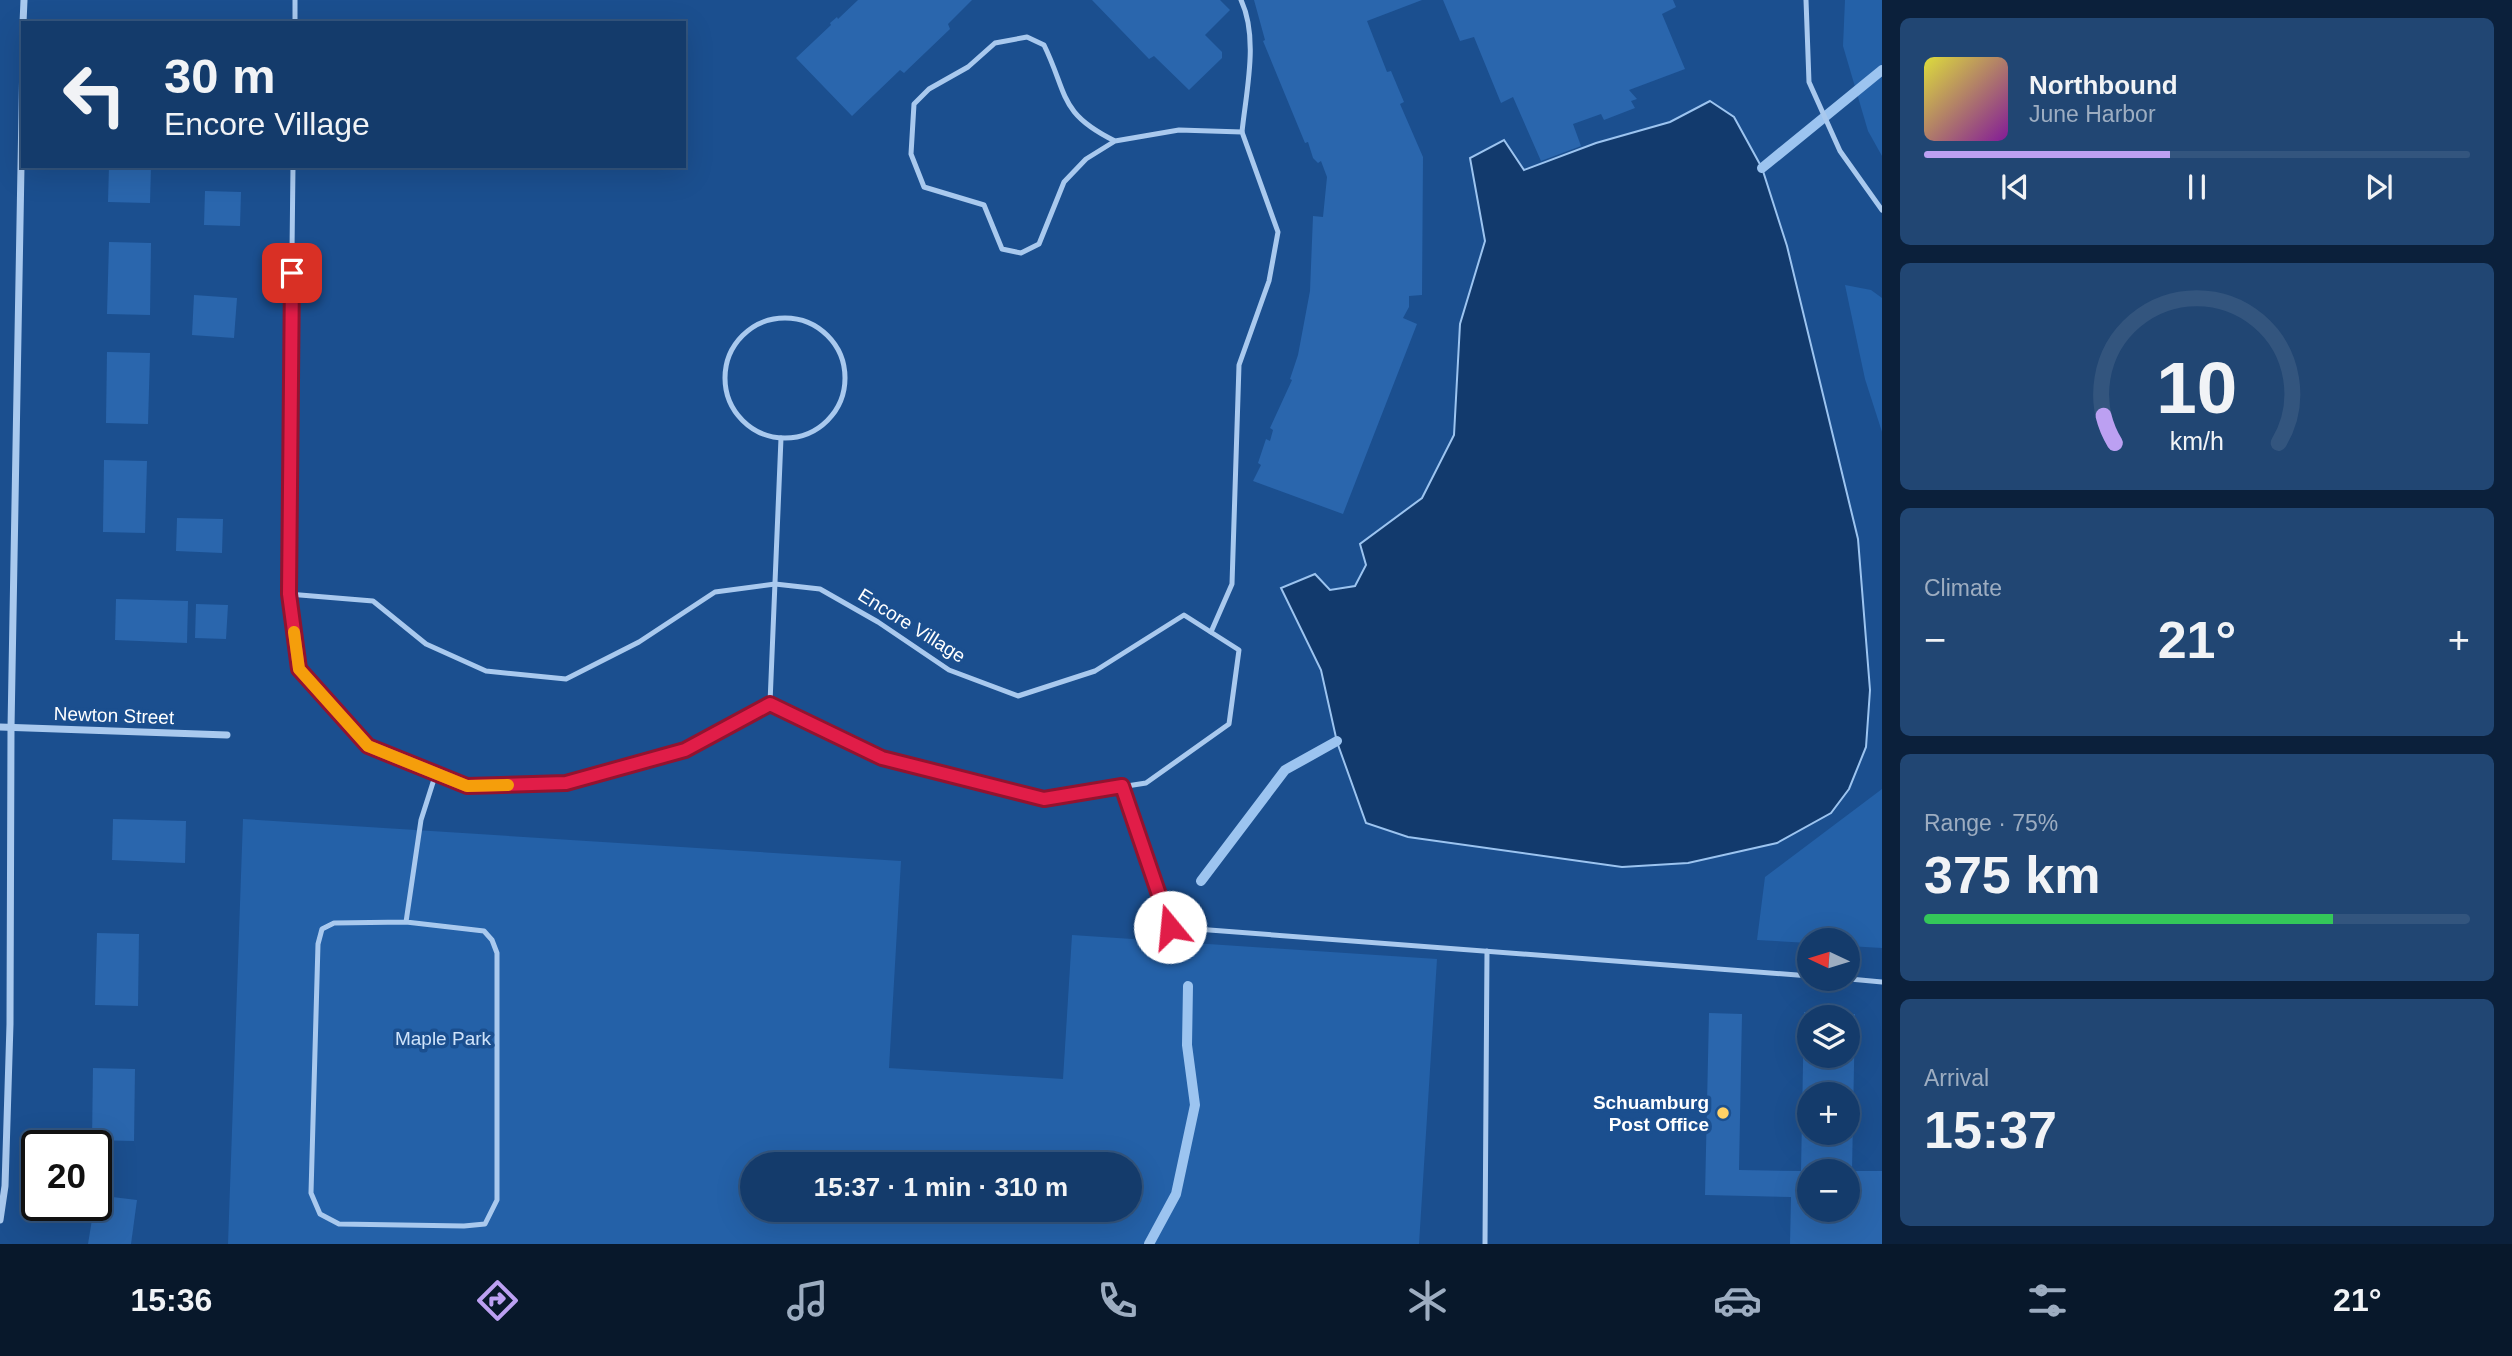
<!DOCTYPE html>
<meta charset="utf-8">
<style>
:root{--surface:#143b6b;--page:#214673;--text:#f1f3f6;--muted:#9dadc1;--line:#33557e;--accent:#bca0f2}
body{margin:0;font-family:Helvetica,sans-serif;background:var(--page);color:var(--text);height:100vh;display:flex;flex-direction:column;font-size:26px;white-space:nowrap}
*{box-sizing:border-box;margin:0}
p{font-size:23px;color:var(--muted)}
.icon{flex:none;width:38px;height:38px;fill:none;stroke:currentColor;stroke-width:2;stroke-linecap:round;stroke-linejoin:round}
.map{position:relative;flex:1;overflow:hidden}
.side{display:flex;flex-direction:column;gap:18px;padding:18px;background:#0b203b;width:630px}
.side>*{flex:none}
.banner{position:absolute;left:21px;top:21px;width:665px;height:147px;border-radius:0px;box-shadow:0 7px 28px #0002,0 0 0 2px var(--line);background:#143b6b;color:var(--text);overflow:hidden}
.needle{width:46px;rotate:274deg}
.buttons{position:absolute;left:1797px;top:928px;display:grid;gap:14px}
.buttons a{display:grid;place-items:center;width:63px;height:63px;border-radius:50%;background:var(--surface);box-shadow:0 7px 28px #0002,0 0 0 2px var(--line);font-size:35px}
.speed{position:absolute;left:21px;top:1130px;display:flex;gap:14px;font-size:35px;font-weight:700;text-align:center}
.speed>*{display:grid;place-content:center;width:91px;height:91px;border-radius:50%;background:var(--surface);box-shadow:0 7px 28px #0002,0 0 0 2px var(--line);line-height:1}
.speed .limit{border:4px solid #111;border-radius:10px;background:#fff;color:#111}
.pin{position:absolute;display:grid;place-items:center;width:60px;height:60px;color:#fff;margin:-30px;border-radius:14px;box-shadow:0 4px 10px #0006}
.me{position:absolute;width:77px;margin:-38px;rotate:343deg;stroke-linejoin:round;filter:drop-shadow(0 0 5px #0008)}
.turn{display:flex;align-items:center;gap:24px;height:147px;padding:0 28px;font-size:32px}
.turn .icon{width:91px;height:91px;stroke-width:2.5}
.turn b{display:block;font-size:49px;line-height:60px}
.big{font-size:52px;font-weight:800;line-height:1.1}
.side .widget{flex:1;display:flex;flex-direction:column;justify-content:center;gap:10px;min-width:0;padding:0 24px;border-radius:10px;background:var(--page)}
.side .dial{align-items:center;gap:0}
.dial svg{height:182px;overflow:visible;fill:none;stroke:var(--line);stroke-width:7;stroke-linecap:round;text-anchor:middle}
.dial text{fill:var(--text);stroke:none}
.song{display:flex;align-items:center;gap:21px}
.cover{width:84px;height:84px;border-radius:10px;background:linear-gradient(135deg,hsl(60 70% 55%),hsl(290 70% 35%))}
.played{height:7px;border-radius:4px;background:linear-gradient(90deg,var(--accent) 45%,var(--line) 45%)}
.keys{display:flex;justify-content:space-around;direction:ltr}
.heat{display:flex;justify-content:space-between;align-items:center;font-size:38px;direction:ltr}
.charge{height:10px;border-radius:5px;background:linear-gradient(90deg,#34c759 75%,var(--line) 0)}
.trip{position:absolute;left:740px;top:1152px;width:402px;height:70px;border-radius:35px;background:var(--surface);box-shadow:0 7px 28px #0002,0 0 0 2px var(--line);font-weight:800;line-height:70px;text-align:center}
.tab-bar{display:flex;height:112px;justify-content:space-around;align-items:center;background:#08182b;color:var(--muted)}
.tab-bar .icon{width:49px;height:49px}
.tab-bar .on{color:var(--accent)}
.tab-bar b{font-size:32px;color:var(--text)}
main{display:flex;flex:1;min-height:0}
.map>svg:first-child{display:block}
.green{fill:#2461a8;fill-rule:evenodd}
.water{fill:#123a6d;stroke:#9cc4f0;stroke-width:2}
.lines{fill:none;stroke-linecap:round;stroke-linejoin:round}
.stream{stroke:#9cc4f0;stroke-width:10}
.building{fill:#2a66ad;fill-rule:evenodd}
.service{stroke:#a9c9ee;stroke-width:5}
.minor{stroke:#a9c9ee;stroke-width:7}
.route-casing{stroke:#92132f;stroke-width:18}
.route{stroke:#e11d48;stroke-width:12}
.slow{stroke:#f59e0b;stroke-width:12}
.poi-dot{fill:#ffd166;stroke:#1b4f8f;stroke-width:2.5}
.labels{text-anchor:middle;stroke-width:7;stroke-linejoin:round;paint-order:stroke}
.street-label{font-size:19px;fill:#fff;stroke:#1b4f8f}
.park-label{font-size:19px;fill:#cfe3fa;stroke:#1b4f8f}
.poi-label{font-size:19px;font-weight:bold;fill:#fff;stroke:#1b4f8f;text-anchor:end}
</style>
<main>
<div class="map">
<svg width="1882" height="1244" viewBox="0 0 1882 1244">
<rect width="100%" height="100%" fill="#1b4f8f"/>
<g class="green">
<path d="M1845,0H1882V156L1868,131L1843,46Z"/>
<path d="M1845,285L1871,290L1882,298V432L1865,379Z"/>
<path d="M1882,789V948L1848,946V940H1810L1809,943L1757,940L1765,877Z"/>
<path d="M243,819L901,861L889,1068L1063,1079L1072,935L1437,959L1419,1244H228ZM752,1164H1130V1209H752Z"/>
</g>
<path class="water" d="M1710,101L1734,117L1762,168L1787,246L1858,539L1870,690L1866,747L1849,789L1831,813L1777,843L1688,863L1622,867L1408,837L1366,823L1337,742L1321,670L1281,588L1315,574L1330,590L1355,586L1366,565L1360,544L1422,498L1454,435L1460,324L1485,241L1470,158L1504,140L1524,170L1596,143L1670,122Z"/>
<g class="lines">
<g class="stream">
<path d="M1762,168L1882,70"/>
<path d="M1201,881L1285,770L1337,741"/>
<path d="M1149,1244L1176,1194L1195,1105L1187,1045L1188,986"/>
</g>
</g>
<g class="building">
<path d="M858,0H972L948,24L950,29L904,73L900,70L852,116L796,58L831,25L830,23L837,17L838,19Z"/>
<path d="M1092,0H1220L1230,10L1205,35L1222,52V58L1189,90L1154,56L1149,59Z"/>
<path d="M1254,0H1422L1367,21L1387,72L1391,71L1404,102L1400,104L1423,157L1422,295L1409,296V307L1403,318L1417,324L1343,514L1253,481L1261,465L1258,463L1266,439L1270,441L1273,430L1270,428L1292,380L1290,379L1298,355L1310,291L1313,216L1323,217L1327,177L1321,161L1318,163L1313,158L1308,142L1305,143L1263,41L1265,40Z"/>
<path d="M1443,0H1673L1676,7L1662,14L1685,69L1629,90L1637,99L1631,101L1635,108L1604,120L1601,114L1573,124L1581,146L1541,161L1513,97L1501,103L1474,37L1460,41Z"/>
<path d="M109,166H151L150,203L108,202Z"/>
<path d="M205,191L241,192L240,226L204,225Z"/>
<path d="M109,242L151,243L150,315L107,314Z"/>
<path d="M194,295L237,298L234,338L192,335Z"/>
<path d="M107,352L150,353L148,424L106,423Z"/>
<path d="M104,460L147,461L145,533L103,532Z"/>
<path d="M177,518L223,519L222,553L176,551Z"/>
<path d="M116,599L188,601L187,643L115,640Z"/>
<path d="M196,604L228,605L226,639L195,638Z"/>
<path d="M113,819L186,821L185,863L112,860Z"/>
<path d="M97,933L139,934L138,1006L95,1005Z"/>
<path d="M1804,1012L1855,1014L1852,1171H1882V1244H1790L1791,1197L1705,1195L1709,1013L1742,1014L1739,1170L1801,1171ZM1810,1017H1848V1055H1810ZM1810,1094H1848V1132H1810ZM1810,1171H1848V1209H1810Z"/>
<path d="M93,1068L135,1069L134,1141L92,1140Z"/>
<path d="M96,1195L137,1200L131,1244H88Z"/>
</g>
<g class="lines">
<g class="service">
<path d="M1241,0C1259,38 1246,92 1242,132"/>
<path d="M1806,0L1809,82L1840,151L1882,210"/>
<path d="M295,23V0"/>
<path d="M1115,141C1058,113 1068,94 1044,45L1027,37L995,43L968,67L929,89L914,104L911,154L924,187L984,205L1002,249L1021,253L1039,244L1064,182L1086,159L1115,141L1179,130L1242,132L1278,232L1269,281L1239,365L1232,584L1211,632"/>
<circle cx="785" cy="378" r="60"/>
<path d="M288,594L373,601L426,644L486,671L566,679L639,642L715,592L775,584L820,589L878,622L949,670L1018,696L1095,671L1184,615L1239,650L1229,724L1146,783L1044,799L882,758L770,703L685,750L566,783L467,786L368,746L299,669L288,594L293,166"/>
<path d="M770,703L781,438"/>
<path d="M1122,786L1170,927L1810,976"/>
<path d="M406,922L484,931L492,940L497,953V1200L485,1224L464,1226L339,1224L320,1214L311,1193L318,944L322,929L334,923L406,922L421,820L436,773"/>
<path d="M1839,978L1882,982"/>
<path d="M1485,1244L1487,951"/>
</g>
<g class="minor">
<path d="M23,23L24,0"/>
<path d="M0,727L227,735"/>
<path d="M0,1220L5,1186L10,1024L11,728L23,54"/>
</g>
</g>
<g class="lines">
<g class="route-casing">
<path id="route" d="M292,273L289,594L299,669L368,746L467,786L566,783L685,750L770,704L882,758L1044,799L1122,786L1170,927"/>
</g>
<use href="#route" class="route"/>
<path class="slow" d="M294,632L299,669L368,746L467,786L508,785"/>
</g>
<circle class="poi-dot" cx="1723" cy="1113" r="7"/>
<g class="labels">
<g class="street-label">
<text transform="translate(912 625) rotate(32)" y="7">Encore Village</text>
<text transform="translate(114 715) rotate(2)" y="7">Newton Street</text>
</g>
<g class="park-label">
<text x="443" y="1045">Maple Park</text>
</g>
<g class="poi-label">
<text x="1709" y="1109">Schuamburg<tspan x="1709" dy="22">Post Office</tspan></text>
</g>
</g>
</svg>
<div class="buttons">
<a><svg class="needle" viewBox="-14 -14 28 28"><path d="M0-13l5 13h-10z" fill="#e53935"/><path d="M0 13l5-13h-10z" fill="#9dadc1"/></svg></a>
<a><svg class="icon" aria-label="layers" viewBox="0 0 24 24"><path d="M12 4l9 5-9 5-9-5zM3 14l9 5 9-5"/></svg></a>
<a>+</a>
<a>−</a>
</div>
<div class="speed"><div class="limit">20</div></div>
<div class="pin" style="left:292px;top:273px;background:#d93025"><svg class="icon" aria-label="arrive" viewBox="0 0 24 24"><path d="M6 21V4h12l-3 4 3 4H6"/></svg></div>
<svg class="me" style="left:1170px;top:927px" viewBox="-20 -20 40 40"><circle r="19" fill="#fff"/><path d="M0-13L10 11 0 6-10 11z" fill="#e11d48"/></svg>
<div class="trip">15:37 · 1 min · 310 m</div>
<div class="banner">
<div class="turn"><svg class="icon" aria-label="left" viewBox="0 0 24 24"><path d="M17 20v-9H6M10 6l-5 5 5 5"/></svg><div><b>30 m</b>Encore Village</div></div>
</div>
</div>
<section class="side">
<div class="widget">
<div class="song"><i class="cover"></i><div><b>Northbound</b><p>June Harbor</p></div></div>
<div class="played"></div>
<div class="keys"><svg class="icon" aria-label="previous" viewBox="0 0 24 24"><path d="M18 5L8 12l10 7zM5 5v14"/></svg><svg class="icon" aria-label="pause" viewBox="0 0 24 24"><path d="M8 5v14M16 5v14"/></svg><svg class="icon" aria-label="next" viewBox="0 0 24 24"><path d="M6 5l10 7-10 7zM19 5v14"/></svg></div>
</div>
<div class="widget dial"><svg viewBox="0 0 100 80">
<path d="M14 69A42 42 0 1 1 86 69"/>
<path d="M14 69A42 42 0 0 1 9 57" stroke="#bca0f2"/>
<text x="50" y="56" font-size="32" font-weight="700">10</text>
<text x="50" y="72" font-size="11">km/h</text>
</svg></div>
<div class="widget"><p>Climate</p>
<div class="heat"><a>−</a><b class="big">21°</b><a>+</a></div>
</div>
<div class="widget"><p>Range · 75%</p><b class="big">375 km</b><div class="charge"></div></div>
<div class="widget"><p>Arrival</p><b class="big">15:37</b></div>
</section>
</main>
<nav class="tab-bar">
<b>15:36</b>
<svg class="icon on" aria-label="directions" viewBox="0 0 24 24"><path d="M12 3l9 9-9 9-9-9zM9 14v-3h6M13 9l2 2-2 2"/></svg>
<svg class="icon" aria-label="music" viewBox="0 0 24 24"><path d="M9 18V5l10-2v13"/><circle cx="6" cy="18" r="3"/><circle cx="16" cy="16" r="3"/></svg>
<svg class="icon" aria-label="phone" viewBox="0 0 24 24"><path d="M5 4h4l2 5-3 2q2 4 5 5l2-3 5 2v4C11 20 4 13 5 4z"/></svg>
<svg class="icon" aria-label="climate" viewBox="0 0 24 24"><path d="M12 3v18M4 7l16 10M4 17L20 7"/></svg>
<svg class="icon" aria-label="car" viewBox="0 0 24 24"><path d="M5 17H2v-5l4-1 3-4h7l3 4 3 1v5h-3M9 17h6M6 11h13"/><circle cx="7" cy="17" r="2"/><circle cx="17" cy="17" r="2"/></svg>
<svg class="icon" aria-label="filters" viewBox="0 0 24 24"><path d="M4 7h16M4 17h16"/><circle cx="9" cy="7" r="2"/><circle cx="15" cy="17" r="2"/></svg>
<b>21°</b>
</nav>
